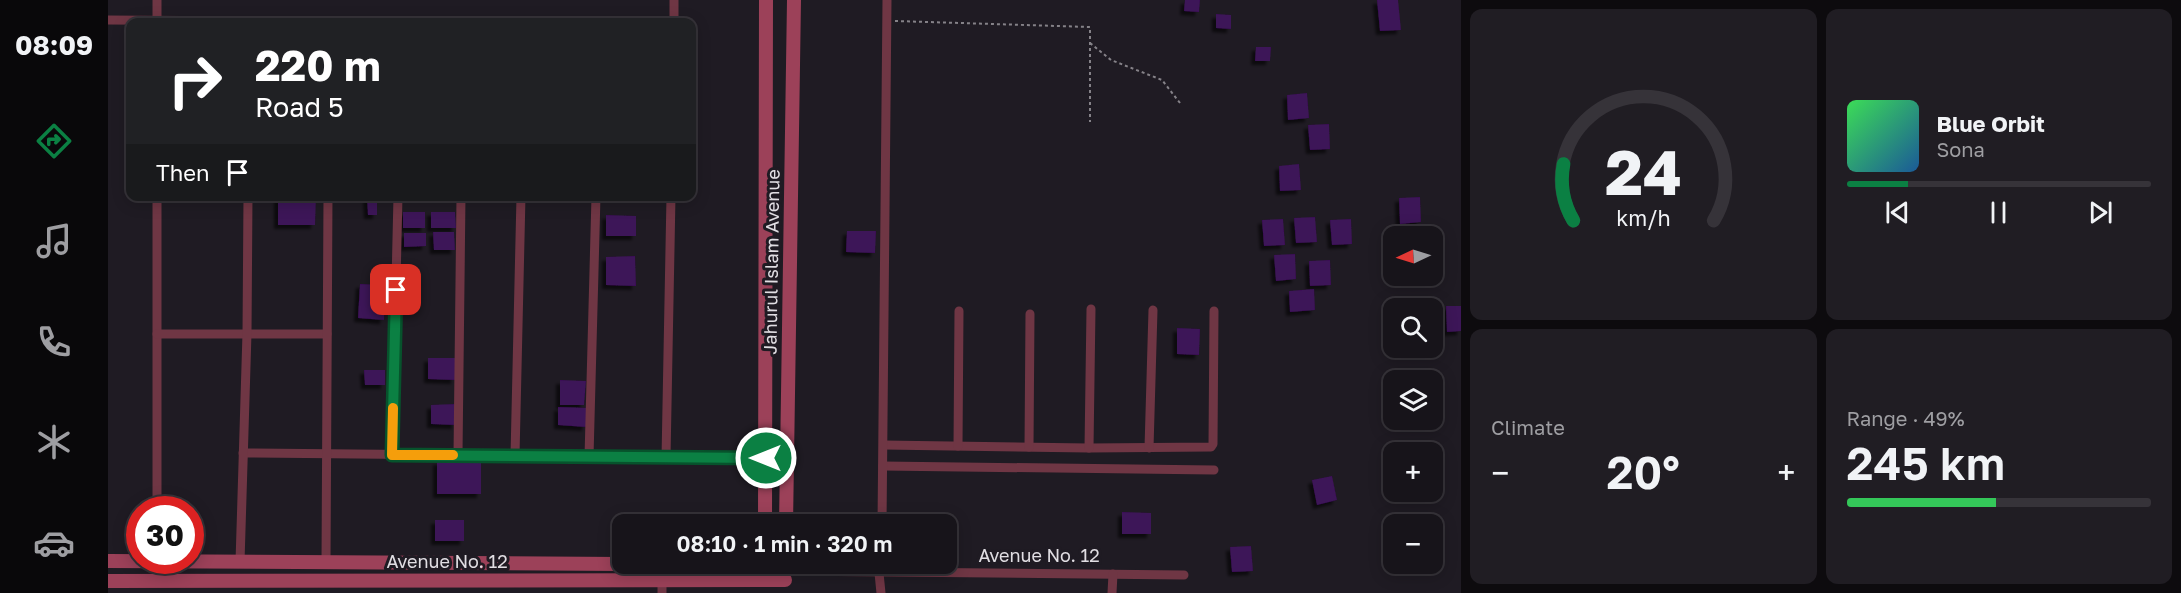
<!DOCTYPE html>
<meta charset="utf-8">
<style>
:root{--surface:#17141a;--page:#201d23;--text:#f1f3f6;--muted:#9e9ea2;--line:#363339;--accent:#0b8043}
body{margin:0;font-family:"Golos Text",sans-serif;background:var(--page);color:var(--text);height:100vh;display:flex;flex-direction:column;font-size:22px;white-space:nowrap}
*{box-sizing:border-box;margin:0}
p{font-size:20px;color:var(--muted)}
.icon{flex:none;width:33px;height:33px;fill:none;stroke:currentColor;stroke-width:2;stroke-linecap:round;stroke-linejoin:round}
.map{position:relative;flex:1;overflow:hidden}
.details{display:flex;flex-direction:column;gap:9px;padding:9px;background:#0d0b0e;width:720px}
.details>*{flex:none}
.banner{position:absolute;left:18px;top:18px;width:570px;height:183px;border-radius:12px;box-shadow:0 3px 15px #0003,0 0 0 2px var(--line);background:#202124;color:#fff;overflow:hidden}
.needle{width:39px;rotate:266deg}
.buttons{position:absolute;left:1275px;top:226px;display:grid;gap:12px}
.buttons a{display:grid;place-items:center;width:60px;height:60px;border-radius:12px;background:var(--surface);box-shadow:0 3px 15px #0003,0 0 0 2px var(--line);font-size:30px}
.speed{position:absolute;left:18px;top:496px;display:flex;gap:12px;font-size:30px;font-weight:700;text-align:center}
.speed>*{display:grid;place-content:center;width:78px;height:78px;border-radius:50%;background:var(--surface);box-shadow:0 3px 15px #0003,0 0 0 2px var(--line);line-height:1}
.speed .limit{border:9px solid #d22;background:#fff;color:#111}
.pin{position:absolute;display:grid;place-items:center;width:51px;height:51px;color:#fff;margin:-26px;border-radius:12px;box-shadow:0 3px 9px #0006}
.me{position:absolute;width:66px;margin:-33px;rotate:270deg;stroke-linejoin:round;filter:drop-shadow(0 0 4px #0008)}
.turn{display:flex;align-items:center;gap:21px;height:126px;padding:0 30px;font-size:27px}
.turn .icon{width:78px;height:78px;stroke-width:2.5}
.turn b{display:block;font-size:42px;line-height:51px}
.then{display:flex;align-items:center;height:57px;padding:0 30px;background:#0003;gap:12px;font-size:22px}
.big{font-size:45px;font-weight:600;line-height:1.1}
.details .card{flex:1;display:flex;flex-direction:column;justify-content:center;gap:9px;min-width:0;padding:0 21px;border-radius:12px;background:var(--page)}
.details .dial{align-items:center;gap:0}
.dial svg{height:156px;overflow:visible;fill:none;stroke:var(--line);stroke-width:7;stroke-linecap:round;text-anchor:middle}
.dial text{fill:var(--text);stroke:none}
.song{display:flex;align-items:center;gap:18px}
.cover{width:72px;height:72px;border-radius:9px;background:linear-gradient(135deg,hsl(130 70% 55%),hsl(210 70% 35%))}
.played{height:6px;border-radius:3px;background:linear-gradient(90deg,var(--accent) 20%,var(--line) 20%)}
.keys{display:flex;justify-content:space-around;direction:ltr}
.heat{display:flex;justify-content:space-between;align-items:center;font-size:33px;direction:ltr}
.charge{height:9px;border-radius:4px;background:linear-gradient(90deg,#34c759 49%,var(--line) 0)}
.details .tiles{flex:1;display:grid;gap:9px;grid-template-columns:repeat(2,1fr)}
.trip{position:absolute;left:504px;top:514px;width:345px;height:60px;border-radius:12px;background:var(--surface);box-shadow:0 3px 15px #0003,0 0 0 2px var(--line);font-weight:600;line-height:60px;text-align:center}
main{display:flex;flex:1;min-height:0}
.tabs{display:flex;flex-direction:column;width:108px;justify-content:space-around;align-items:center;background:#09080a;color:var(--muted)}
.tabs .icon{width:42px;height:42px}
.tabs .active{color:var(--accent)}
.tabs b{font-size:27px;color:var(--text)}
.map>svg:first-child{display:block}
.building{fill:#3d1259;filter:url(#shadow)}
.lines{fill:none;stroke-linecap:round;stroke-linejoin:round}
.path{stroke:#858288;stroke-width:2;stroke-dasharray:3 3;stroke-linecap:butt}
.street{stroke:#6f3644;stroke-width:9}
.secondary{stroke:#9c4159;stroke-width:14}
.route-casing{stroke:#07532c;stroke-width:15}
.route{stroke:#0b8043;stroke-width:10}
.slow{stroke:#f59e0b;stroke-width:10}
.labels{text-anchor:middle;stroke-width:6;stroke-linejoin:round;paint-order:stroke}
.street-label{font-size:18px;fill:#e1dee3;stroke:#1f1b23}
</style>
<main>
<nav class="tabs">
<b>08:09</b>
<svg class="icon active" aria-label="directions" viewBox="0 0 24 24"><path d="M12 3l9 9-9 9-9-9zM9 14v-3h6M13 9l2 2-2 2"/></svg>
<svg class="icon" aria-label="music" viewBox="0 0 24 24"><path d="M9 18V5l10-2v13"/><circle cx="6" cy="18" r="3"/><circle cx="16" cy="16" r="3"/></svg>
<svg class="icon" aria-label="phone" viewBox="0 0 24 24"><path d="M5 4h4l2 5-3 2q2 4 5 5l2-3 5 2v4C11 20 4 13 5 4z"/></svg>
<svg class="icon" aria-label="climate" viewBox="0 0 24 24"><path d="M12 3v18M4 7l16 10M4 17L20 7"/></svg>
<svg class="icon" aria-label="car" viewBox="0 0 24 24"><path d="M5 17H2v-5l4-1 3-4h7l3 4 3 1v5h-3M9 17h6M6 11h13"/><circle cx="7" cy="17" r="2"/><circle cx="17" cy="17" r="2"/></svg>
</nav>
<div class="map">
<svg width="1353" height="593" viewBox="0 0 1353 593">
<defs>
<filter id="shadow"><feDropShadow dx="-4" dy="4" stdDeviation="1.5" flood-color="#0009"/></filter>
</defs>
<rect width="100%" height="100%" fill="#1f1b23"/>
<g class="building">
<path d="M1077,0H1092L1091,12L1076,11Z"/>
<path d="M1269,0H1290L1293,30L1272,31Z"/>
<path d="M1108,14L1123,15V29L1108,28Z"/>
<path d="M1148,47H1163L1162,61H1147Z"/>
<path d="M1199,93L1201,118L1180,120L1179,95Z"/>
<path d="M1221,124L1222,149L1202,150L1200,125Z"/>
<path d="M1191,164L1193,190L1172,191L1171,166Z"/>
<path d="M170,196H208L207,225H170Z"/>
<path d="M259,196H269V215H260Z"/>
<path d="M1312,197L1313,222L1292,224L1291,198Z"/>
<rect x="295" y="212" width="22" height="16"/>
<path d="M323,212H347L348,228H323Z"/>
<path d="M498,215L528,216V236H498Z"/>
<path d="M1207,217L1209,242L1188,243L1186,218Z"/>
<path d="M1175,219L1177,245L1156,246L1154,220Z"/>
<path d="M1243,219L1244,244L1224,245L1222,220Z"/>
<path d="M739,231H768L767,253L738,252Z"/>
<path d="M325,232H346L347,250H326Z"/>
<path d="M296,233H318V246L296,247Z"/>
<path d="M1187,254L1188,279L1168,281L1166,255Z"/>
<path d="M527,256L528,286L498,285V257Z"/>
<path d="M1222,260L1223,285L1202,286L1201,261Z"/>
<path d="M252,284L278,285L276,320L250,318Z"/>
<path d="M1206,289L1207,310L1182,312L1181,291Z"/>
<path d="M1338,306H1353V331L1339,332Z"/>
<path d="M1069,328L1092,329L1091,355L1069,354Z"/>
<path d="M320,358H347V380L320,379Z"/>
<path d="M256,370H277V385H257Z"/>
<path d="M452,380L478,381L476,405H452Z"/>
<path d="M347,404L348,425L323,424V405Z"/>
<path d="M450,407L480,408L478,427L450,425Z"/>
<rect x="329" y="461" width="44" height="33"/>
<path d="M1224,476L1229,500L1209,505L1204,480Z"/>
<path d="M1014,512L1043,513V534H1014Z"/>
<rect x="327" y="520" width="29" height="21"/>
<path d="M1143,546L1145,571L1124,572L1122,547Z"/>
</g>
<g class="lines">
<g class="path">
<path d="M787,21L982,27V122"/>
<path d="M982,43L1003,60L1054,80L1072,103"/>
</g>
<g class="street">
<path d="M49,0V22"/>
<path d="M0,20L294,22"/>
<path d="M566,22V0"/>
<path d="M49,196V510"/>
<path d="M49,334H219"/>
<path d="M776,445L981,448L1103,447L1105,444L1106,311"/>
<path d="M850,446L851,311"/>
<path d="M921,447L922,314"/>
<path d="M981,448L983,309"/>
<path d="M1041,448L1045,310"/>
<path d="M135,453L658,458"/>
<path d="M284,455L290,196"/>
<path d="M350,455L353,196"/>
<path d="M407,456L413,196"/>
<path d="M481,457L488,196"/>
<path d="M558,458L563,196"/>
<path d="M775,466L1106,470"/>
<path d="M774,525L779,0"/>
<path d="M132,562L139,333L140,196"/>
<path d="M218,562L220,196"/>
<path d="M678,571L1076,575"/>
<path d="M771,573L773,593"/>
<path d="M554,593V580"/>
<path d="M1004,593L1005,574"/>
</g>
<g class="secondary">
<path d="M657,525L658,0"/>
<path d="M678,525L686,0"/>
<path d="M0,561L514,564"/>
<path d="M549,564H678"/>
<path d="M0,581L677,580"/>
</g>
</g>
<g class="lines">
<g class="route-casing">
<path id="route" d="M288,290L284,455L658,458"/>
</g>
<use href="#route" class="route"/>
<path class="slow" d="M285,408L284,455H345"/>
</g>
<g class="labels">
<g class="street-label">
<text transform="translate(664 262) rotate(-89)" y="6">Jahurul Islam Avenue</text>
<text x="931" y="562">Avenue No. 12</text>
<text x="339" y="568">Avenue No. 12</text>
</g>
</g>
</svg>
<div class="buttons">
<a><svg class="needle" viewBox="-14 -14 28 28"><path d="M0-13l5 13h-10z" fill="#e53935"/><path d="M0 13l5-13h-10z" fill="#9e9ea2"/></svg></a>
<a><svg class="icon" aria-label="search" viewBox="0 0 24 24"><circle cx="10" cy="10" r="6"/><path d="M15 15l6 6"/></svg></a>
<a><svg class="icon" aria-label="layers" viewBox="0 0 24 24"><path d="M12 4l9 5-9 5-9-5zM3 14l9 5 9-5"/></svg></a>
<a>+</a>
<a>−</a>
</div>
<div class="speed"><div class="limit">30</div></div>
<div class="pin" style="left:288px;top:290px;background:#d93025"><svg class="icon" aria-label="arrive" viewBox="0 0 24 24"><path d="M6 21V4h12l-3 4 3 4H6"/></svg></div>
<svg class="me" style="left:658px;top:458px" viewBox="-20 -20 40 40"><circle r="17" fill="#0b8043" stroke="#fff" stroke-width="3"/><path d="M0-11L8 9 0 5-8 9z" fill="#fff"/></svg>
<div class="trip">08:10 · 1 min · 320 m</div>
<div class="banner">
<div class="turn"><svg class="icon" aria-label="right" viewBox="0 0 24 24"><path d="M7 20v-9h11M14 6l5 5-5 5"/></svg><div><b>220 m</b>Road 5</div></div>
<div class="then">Then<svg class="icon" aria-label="arrive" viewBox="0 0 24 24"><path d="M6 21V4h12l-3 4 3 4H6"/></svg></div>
</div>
</div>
<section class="details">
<div class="tiles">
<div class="card dial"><svg viewBox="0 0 100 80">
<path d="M14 69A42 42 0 1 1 86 69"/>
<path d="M14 69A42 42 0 0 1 9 40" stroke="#0b8043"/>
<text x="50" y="56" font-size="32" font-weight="700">24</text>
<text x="50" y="72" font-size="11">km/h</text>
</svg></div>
<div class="card">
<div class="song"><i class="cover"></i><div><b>Blue Orbit</b><p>Sona</p></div></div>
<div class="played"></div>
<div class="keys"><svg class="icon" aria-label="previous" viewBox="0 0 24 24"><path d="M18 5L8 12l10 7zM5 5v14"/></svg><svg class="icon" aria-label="pause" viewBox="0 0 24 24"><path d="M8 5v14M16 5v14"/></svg><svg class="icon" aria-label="next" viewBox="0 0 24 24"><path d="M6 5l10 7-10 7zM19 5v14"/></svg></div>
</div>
<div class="card"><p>Climate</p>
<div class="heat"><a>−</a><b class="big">20°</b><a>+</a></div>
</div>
<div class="card"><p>Range · 49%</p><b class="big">245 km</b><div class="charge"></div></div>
</div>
</section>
</main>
